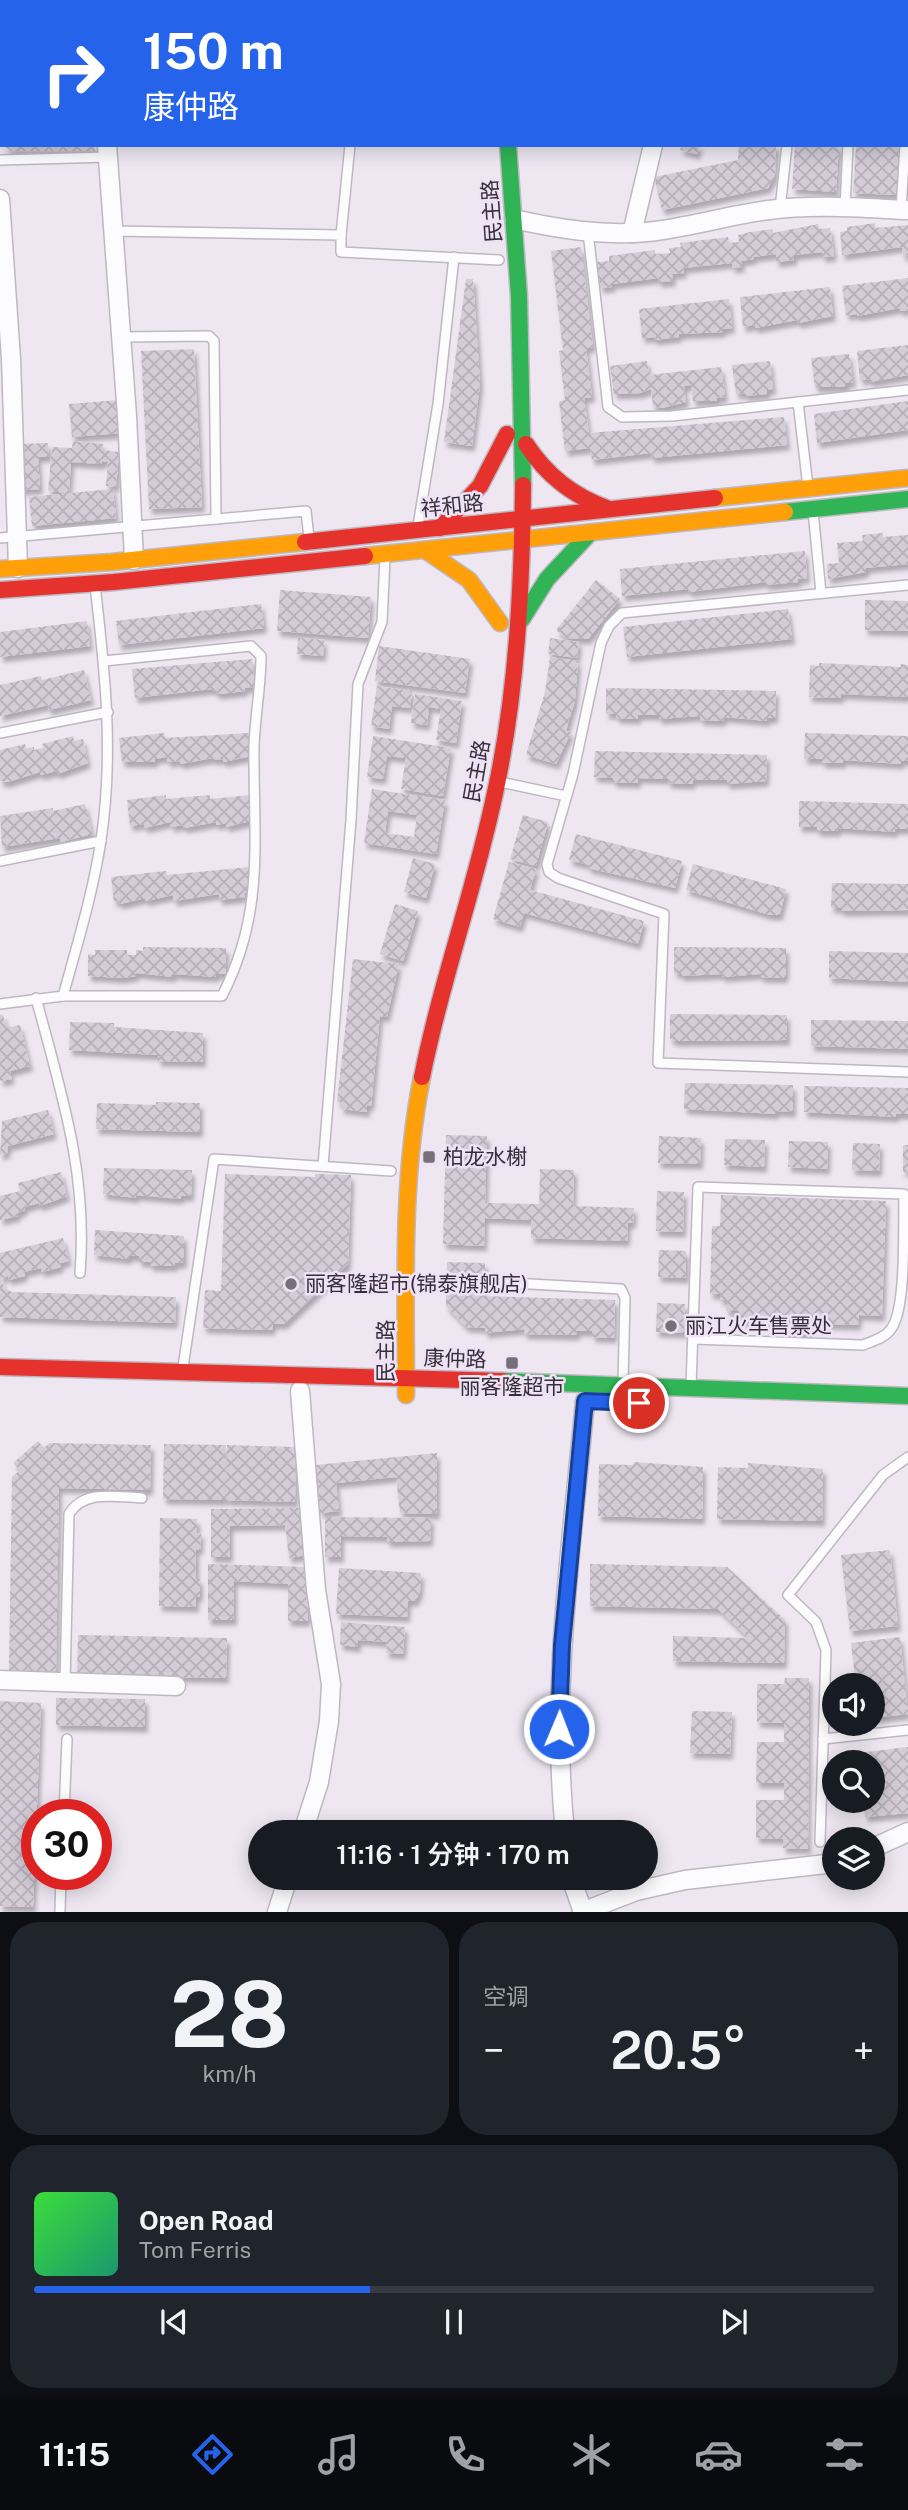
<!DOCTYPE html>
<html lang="zh">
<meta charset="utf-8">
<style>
:root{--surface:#171b24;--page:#20242c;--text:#f1f3f6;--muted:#9ea1a6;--line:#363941;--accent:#2563eb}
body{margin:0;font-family:"Public Sans","Noto Sans SC",sans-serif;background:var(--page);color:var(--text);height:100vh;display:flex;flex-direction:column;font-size:26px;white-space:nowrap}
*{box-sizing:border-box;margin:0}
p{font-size:23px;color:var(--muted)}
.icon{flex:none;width:38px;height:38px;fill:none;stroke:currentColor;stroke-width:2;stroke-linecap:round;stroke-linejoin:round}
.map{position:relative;height:1912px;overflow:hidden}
.details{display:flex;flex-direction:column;gap:10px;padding:10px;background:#0d0f14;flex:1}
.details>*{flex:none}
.top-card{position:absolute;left:0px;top:0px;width:908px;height:147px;box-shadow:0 4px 18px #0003;background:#2563eb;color:#fff;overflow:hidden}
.controls{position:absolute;left:822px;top:1673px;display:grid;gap:14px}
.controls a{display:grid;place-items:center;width:63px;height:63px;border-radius:50%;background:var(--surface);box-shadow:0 4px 18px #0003;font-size:35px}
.speed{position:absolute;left:21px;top:1799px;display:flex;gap:14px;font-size:35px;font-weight:700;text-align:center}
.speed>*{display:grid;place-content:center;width:91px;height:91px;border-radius:50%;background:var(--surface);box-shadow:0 4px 18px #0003;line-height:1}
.speed .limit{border:10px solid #d22;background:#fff;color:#111}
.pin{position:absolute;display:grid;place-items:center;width:60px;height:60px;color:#fff;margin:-30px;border:4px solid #fff;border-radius:50%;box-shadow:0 2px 7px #0007}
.me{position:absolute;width:77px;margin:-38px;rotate:1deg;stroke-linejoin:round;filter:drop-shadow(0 0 5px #0008)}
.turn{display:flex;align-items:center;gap:24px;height:147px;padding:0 28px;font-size:32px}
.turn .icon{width:91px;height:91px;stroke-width:2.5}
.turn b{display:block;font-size:49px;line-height:60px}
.big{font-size:52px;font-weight:600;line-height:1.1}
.details .tile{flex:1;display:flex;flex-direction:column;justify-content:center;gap:10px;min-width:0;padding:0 24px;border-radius:28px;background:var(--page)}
.details .dial{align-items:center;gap:0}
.dial b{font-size:91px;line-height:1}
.song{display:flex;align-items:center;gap:21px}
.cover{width:84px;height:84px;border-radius:10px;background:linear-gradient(135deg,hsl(120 70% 55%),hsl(160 70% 35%))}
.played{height:7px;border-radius:4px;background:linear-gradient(90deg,var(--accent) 40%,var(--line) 40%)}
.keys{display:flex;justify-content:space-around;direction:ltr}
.heat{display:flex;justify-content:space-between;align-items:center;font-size:38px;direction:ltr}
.details .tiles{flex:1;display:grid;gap:10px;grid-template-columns:1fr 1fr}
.tile:last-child{grid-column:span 2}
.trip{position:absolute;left:248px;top:1820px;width:410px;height:70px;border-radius:35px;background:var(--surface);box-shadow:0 4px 18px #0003;font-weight:600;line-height:70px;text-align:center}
.dock{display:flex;height:112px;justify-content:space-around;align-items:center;background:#090b0e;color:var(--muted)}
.dock .icon{width:49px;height:49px}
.dock .on{color:var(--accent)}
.dock b{font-size:32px;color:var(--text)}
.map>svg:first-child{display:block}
.building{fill:url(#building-cross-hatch);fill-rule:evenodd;filter:url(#shadow)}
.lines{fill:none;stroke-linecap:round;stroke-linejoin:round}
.lane-casing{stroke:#beb8c0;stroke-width:12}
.street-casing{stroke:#beb8c0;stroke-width:21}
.fast-casing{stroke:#beb8c0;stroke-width:19}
.slow-casing{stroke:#beb8c0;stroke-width:19}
.jam-casing{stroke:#beb8c0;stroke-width:19}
.lane{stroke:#fcfbfd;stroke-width:9}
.street{stroke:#fcfbfd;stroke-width:18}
.fast{stroke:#30b455;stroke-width:16}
.slow{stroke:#ff9f0a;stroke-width:16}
.jam{stroke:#e5322d;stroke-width:16}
.route-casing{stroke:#184099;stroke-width:18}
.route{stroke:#2563eb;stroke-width:12}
.poi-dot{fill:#767078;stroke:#efe2f6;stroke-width:2.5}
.labels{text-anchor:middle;stroke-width:5;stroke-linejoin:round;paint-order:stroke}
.street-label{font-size:21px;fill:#353037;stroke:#efe2f6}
.poi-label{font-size:21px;fill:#353037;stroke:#efe2f6;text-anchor:start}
</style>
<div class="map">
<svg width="908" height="1912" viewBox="0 0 908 1912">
<defs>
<pattern id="building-cross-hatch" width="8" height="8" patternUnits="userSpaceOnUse" patternTransform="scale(1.75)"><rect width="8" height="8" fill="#d4cdd8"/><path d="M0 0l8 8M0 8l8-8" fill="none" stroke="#b7b0ba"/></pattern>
<filter id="shadow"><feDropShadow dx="3" dy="5.5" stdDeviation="2" flood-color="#0004"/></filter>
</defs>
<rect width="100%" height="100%" fill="#eee7f2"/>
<g class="building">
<path d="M3,145H94L95,151H11Z"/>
<path d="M682,145H700L697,154L680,150Z"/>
<path d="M739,145H776L775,175L768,188L662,210L654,177L738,160Z"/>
<path d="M795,145H839L836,192L792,189Z"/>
<path d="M856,145H900L897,195L853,193Z"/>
<path d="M875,223V228L908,225V255L903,256L902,247L842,255L840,232L847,231V227Z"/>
<path d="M818,224L819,229L830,228L834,256L822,257V252L794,255V260L776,262V254L753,257L754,259L741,261L742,267L732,268V263L683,268L684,273L672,274L673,281L659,282L658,278L612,284V287L600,288L597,262L609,261V256L655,250V254L670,253L669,248L681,247L680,243L728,237L729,243L739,242L738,235L750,232L773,229V233Z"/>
<path d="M581,247L593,347L586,348L592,397L584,398L589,433L784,417L787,445L652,458L651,453L592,460L590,448L565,451L559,401L565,400L559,351L563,350L551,251Z"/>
<path d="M908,278V310L900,311V308L857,316V314L846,315L842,286Z"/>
<path d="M466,279H473L480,384L472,446L444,442Z"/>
<path d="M830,287L833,316L798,323L797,320L755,328V325L743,327L740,297Z"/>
<path d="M729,299L732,328L723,329V332L679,334V337L654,340V337L642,338L639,309Z"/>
<path d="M908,345V375L870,382V379L860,380L857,351Z"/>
<path d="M194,349L202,507L149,509L141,351Z"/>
<path d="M849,354L853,382L846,383V387H815L811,358Z"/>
<path d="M647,361L649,375L721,367L725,397L716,398L717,401H693L691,385L684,386L686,402L662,408L653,406L651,389L640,393L614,394L610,366Z"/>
<path d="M770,361L773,389L767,390V394L745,396V393L736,394L732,365Z"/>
<path d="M118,400L121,433L72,437L69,404Z"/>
<path d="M908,401V430L817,443L814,414Z"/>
<path d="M73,441L103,444V450L119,452L116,487L106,486L108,462L102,461V464L71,462L69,493L48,491L52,447L72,448Z"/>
<path d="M48,443L49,457H38L40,489L21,490L19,444Z"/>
<path d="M113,489L116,518L32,526L29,497Z"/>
<path d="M883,533V537L908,535V564L866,568V572L828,579L827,564L839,563L837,543L863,541L862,535Z"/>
<path d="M805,551L807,578L798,579V582L766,585V582L689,592L688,589L622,596L620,569Z"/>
<path d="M596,580L620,599L588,639L566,638L556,630Z"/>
<path d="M280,590L371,597L368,638L277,631Z"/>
<path d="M865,600L908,601V631L865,630Z"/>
<path d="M261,604L264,628L119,645L116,621Z"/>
<path d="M788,609L792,639L627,657L623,627Z"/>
<path d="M87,621L90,646L0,657V632Z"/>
<path d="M298,638L324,640L323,656L297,654Z"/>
<path d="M550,638L579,642L577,658L548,654Z"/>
<path d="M379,646L470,659L465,693L375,681Z"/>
<path d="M550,657L578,661L575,700L566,731L571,732L556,764L526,755L545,692Z"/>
<path d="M252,659L255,687L245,688V691L219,694L212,689L135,698L132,669Z"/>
<path d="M819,663L901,667L900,664L908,665V697L841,694V698L809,697L810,665L819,666Z"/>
<path d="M84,670L91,700L49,710L48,705L0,716V685L41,676L42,680Z"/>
<path d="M377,686L412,691L410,708L392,706L389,729L371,726Z"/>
<path d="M606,688L776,691L775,718H767V721L724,717L723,721L700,720V716L659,719V715H638V719L616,718V714H606Z"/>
<path d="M415,694L462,701L456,743L436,740L441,709L429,707L427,725L411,723Z"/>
<path d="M164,733L165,738L249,733L252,756L223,762V759L213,760V758L180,764V761L167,762V757L155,759V762H122L119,738Z"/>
<path d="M805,733L908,736V761H901V764L843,760V763H822V759H804Z"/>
<path d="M73,736L74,741L83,739L88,763L57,774V771L40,775V772L8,782L0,781V750L25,744L26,749L34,747V750L43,748L42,744Z"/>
<path d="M373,736L451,748L443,796L401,789L406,758L387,756L383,779L367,777Z"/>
<path d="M595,751L767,755L766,781L727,784V780H693L692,784L668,783V779L638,778V783L613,782V778L594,777Z"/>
<path d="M372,789L445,800L436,854L364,843ZM388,811L417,815L414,837L385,833Z"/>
<path d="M166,795V799L210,795V799L251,795L254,820L226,827V823L216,825V822L184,828L183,825L171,827L170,822L145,828L144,824L130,826L127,800Z"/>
<path d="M799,801L908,804V829H895V832L838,828V831H817V827H799Z"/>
<path d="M85,804L92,834L61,842L60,838L2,847L0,816L53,808V811Z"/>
<path d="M523,815L548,822L536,866L510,859Z"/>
<path d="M576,834L682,861L675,888L588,868L589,865L569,860Z"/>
<path d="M413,858L435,864L426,898L404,892Z"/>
<path d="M509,862L536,869L530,890L644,921L638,944L524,913L520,927L493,919Z"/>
<path d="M693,864L786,889L780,915H770L686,890Z"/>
<path d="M249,867L251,893H244L245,897L219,900V894L174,901L173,895L146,901L145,898L120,904L119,901L114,902L111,877L166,871L167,875Z"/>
<path d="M832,883L908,884V910L841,911V908H831Z"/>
<path d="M395,904L418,911L403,961L380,954Z"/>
<path d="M143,947L226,948V974H216V977L173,974V977L136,973V976L122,978L88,976V954L95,955V950H127V955H136V950L143,951Z"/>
<path d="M674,947L786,948V974L783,978L760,977V974L722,977V974L681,976V973H674Z"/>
<path d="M829,951L908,953V982L829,978Z"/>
<path d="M353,959L399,964L387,1017L380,1016L371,1106L367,1105V1112L341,1109V1102H337Z"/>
<path d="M670,1014L787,1015V1040L676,1041L670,1039Z"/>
<path d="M0,1015H3L7,1028L20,1025L30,1066L10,1071L12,1079L0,1081Z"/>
<path d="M811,1020L908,1021V1049L811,1046Z"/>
<path d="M70,1022L114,1023V1027L203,1033V1062L158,1061V1055L69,1050Z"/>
<path d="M685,1083L793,1085V1112L776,1111V1114L684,1109Z"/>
<path d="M804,1086L908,1088V1114H896V1117L804,1112Z"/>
<path d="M156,1102L200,1103V1132L96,1129L97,1103L156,1105Z"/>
<path d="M48,1110L54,1134L8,1146L7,1153L0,1155L2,1121Z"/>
<path d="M446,1135L487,1136L485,1203L539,1204L540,1169L574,1170L573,1206L634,1208L633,1223H628L627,1241L531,1238V1220L485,1218L484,1246L443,1244Z"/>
<path d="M659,1136L701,1138L700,1164L658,1163Z"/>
<path d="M725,1139L765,1140L764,1167L724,1165Z"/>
<path d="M789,1141L828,1142L827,1169L788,1167Z"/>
<path d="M853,1143L880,1144L879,1171L852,1170Z"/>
<rect x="903" y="1145" width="5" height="27"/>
<path d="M104,1168L192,1170L191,1196H181L180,1199L136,1195V1198L103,1194Z"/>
<path d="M61,1172L67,1196L40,1206L39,1203L24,1207L25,1210L17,1213L18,1216L0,1220V1196L20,1191L18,1183Z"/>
<path d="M225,1174L315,1177V1174L351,1175L348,1264L284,1324H273L272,1330L203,1328L205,1290L221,1291Z"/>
<path d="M657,1191L684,1192L683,1232L656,1231Z"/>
<path d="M721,1195L886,1201L882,1316L859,1315L858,1325L810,1324V1334L785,1333L786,1323L738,1321V1311H726V1300H720V1294H710L712,1226H720Z"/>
<path d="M95,1230L184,1236V1263H175V1266H150V1262H139V1256H129V1259L94,1255Z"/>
<path d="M63,1238L69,1261L60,1263L61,1267L42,1272L41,1268L24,1272L25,1276L9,1280L8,1276L1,1278L4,1288L12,1292L176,1297L175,1323L0,1317V1253Z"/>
<path d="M659,1250L686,1251V1278L658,1277Z"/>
<path d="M447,1262L485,1263L484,1296L615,1300L614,1338L592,1337V1331H577V1335L524,1334V1329L485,1333V1328L466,1327L446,1306Z"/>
<path d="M657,1303L685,1304L684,1333L656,1332Z"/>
<path d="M38,1441L44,1448L49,1443L151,1445L150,1490L59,1488L56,1672L9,1671L12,1477L20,1470L13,1463Z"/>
<path d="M164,1444L226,1445L225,1500L163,1499Z"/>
<path d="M227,1445L296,1447L295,1502L226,1500Z"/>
<path d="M437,1453V1514L400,1513L396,1477L336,1483L339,1511L320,1513L315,1465Z"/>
<path d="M634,1462L703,1467L702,1519L598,1516L599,1464L633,1465Z"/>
<path d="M748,1463L823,1469L822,1521L717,1519L718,1467L748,1468Z"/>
<path d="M300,1508L306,1555L289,1558L285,1525L230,1526V1557H211V1509Z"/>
<path d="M325,1517L431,1518L430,1541L387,1542V1537L341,1536V1557H325Z"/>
<path d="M160,1518L197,1519V1533H201L200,1550L196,1549V1579H200V1597L196,1596V1607L159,1606Z"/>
<path d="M890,1550L898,1626L850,1631L841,1555Z"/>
<path d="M208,1564L308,1567V1621H288V1584L234,1581V1620H208Z"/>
<path d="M590,1564L727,1567L785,1620L784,1663L673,1661V1636L749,1638L718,1609L590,1606Z"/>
<path d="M339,1568L421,1573L420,1592L415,1601H408L407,1617L336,1614Z"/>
<path d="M341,1622L405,1627L403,1654L386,1653L387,1642L358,1640V1647L340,1645Z"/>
<path d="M78,1635L227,1638L226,1678L77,1675Z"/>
<path d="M900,1637L908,1714L873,1718V1685H856L851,1643Z"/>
<path d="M785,1678H809L808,1849L783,1848V1839L756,1838V1800H784V1783H756L757,1742H784V1723L757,1722V1684H784Z"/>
<path d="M56,1698L145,1699V1727L56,1725Z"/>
<path d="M0,1701L41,1703L33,1907L0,1906Z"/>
<path d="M692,1711L732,1712L730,1754L690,1753Z"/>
<path d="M908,1747V1813L865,1817L863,1801H873V1762H858L857,1753Z"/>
</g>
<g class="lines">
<g class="lane-casing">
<g id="lane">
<path d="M410,0L424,2"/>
<path d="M261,2V0"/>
<path d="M365,2V0"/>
<path d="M906,90H908"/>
<path d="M906,128L908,104"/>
<path d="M0,160L108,157"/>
<path d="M845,208L848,145"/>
<path d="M780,209L787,145"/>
<path d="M901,210L905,145"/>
<path d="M114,231L341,235V252L499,260"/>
<path d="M588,232L608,407L622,417L672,416L908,390"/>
<path d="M341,235L350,145"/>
<path d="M122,337L209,336L214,341L216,519"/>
<path d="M798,402L808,487"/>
<path d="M813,511L821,593"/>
<path d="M418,526L438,404L454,257"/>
<path d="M0,538L306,511L309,538"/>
<path d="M908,585L622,613L609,626L601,643L573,774L547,864L549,872L558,878L664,914L658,1063L908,1072"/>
<path d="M0,733L108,712"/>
<path d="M500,782L566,796"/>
<path d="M0,861L101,841"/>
<path d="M63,996C77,945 93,893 101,840C114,754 105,671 95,585"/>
<path d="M36,998C61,1092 88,1174 80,1273"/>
<path d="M0,1004L63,996H222C266,911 253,837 254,746C255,716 261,686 261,656L251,646L104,661"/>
<path d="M323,1166L351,820L358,684L382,622L385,558"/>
<path d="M492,1282L621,1289L625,1298L623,1383"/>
<path d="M183,1367L214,1159L391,1171"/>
<path d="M691,1386L698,1187L904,1194C903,1223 907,1309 891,1329C885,1338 873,1341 863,1345L693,1339"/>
<path d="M65,1683L69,1514C84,1489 117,1497 142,1498"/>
<path d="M823,1739L908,1730"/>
<path d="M64,1815L67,1739"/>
<path d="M820,1842L826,1650L816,1622L788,1595L883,1475L908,1457"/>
<path d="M60,1912L61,1874"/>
</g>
</g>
<g class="street-casing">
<g id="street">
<path d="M93,0V2"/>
<path d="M546,2V0"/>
<path d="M689,2L690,0"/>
<path d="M107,145L127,416L134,560"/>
<path d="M0,199L11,359L18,568"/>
<path d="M514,219C558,229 602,236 647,232C688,228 728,215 769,210C815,204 862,208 908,210"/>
<path d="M632,233L653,145"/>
<path d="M300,1391L316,1590L331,1684L329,1721L319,1782L303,1832"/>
<path d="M0,1680L176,1686"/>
<path d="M565,1832C550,1688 572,1544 585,1401"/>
<path d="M873,1848L908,1832"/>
<path d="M571,1878L583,1912"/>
<path d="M277,1912L288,1878"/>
<path d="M582,1912L636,1891L685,1880L835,1863"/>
</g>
</g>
<g class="fast-casing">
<g id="fast">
<path d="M508,145L519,296L523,485"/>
<path d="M785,512L908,499"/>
<path d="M522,619L547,579L590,533"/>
<path d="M503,1381L908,1396"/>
</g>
</g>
<g class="slow-casing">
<g id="slow">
<path d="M715,498L908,478"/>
<path d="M425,550L469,580L500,623"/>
<path d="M365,556L785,512"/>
<path d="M0,569L112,562L305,542"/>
<path d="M406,1395C406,1289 401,1181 422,1077"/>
</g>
</g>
<g class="jam-casing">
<g id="jam">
<path d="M482,0L483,2"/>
<path d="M526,444C547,476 573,496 609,509"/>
<path d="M440,528L480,486L507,434"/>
<path d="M305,542L715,498"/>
<path d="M0,590L114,582L365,556"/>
<path d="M422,1077C441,981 475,889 495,793C517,693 522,588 523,485"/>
<path d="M0,1367L503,1381"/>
</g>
</g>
<use href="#lane" class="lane"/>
<use href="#street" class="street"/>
<use href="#fast" class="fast"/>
<use href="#slow" class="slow"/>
<use href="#jam" class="jam"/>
</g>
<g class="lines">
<g class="route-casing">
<path id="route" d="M559,1729L562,1645L585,1401L639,1403"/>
</g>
<use href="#route" class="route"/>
</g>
<g class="poi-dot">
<rect x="422" y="1150" width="14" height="14" rx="3.5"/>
<circle cx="291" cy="1284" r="7"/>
<circle cx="671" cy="1326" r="7"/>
<rect x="505" y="1356" width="14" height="14" rx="3.5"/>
</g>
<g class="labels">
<g class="street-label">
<text transform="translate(492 211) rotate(-94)" y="7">民主路</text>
<text transform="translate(452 506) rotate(-6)" y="7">祥和路</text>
<text transform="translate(477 771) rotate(-80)" y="7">民主路</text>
<text transform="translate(386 1351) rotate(-90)" y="7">民主路</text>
<text transform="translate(455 1359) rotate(2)" y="7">康仲路</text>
</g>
<g class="poi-label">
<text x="443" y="1164">柏龙水榭</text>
<text x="305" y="1291">丽客隆超市(锦泰旗舰店)</text>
<text x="685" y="1333">丽江火车售票处</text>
<text x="512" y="1394" text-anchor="middle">丽客隆超市</text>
</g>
</g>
</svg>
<div class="controls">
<a><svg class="icon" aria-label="sound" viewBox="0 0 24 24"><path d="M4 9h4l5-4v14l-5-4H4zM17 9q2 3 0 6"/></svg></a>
<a><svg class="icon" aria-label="search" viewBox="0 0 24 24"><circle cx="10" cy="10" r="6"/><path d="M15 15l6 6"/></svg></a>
<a><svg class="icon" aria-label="layers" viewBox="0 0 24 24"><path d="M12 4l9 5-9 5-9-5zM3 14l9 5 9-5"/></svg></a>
</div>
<div class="speed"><div class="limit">30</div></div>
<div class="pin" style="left:639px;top:1403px;background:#d93025"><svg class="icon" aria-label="arrive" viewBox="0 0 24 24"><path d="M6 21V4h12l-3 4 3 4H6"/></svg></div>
<svg class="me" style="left:559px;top:1729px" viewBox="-20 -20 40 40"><circle r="17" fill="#2563eb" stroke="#fff" stroke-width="3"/><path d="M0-11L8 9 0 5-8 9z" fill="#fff"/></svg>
<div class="trip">11:16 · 1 分钟 · 170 m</div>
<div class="top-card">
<div class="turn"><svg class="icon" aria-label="right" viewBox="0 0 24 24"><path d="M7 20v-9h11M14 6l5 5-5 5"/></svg><div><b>150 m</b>康仲路</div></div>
</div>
</div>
<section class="details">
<div class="tiles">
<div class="tile dial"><b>28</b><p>km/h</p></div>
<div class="tile"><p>空调</p>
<div class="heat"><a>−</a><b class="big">20.5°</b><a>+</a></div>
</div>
<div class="tile">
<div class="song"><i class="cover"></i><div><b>Open Road</b><p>Tom Ferris</p></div></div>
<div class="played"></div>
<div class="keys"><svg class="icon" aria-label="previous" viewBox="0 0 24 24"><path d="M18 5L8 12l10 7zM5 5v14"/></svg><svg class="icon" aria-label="pause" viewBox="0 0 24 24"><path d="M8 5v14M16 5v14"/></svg><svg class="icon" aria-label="next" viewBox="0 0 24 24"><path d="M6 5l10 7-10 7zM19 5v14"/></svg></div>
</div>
</div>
</section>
<nav class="dock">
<b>11:15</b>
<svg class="icon on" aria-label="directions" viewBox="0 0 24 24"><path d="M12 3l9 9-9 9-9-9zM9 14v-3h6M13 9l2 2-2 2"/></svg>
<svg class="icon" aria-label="music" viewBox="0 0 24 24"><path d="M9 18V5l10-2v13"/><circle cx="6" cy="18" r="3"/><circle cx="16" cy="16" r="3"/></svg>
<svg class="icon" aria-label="phone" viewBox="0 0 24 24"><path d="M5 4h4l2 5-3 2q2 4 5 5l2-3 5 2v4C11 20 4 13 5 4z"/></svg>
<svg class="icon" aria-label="climate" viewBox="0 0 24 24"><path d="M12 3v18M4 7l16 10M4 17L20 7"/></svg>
<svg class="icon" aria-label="car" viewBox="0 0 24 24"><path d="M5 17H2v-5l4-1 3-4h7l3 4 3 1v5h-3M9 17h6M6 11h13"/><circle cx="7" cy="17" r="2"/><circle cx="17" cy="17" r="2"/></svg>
<svg class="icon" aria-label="filters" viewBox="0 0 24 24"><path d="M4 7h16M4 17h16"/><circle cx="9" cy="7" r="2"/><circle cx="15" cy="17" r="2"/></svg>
</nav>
